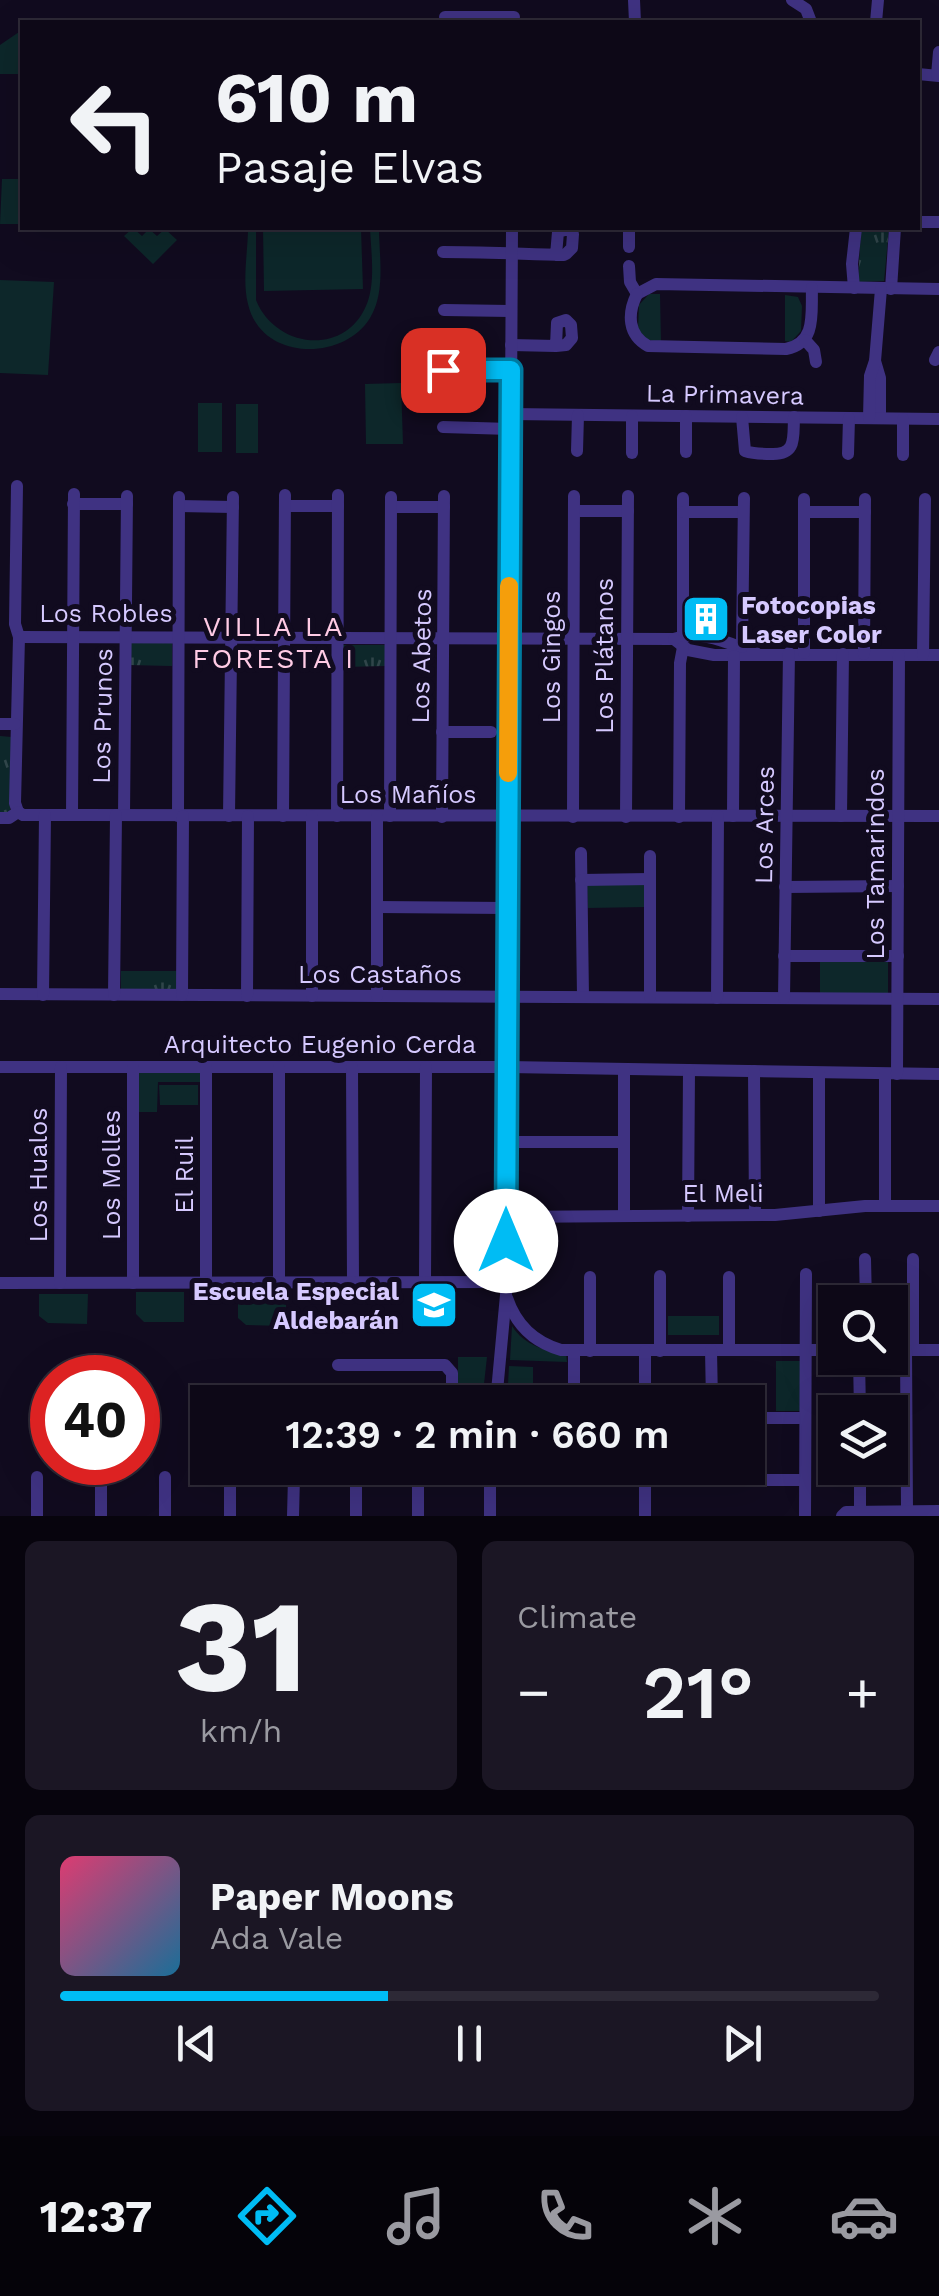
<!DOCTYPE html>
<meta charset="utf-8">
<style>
:root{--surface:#0d0817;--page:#1b1624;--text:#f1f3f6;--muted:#9a9aa1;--line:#2d2936;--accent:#00bcf4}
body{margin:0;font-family:"Work Sans",sans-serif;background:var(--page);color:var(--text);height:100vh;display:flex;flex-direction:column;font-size:38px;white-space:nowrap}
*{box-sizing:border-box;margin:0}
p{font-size:32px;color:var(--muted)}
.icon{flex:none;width:55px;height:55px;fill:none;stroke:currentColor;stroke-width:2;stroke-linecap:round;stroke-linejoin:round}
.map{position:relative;height:1516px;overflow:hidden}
.side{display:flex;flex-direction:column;gap:25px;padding:25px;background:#07040d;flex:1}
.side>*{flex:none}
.top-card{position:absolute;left:20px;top:20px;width:900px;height:210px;border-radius:0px;box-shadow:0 10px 40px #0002,0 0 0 2px var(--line);background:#0d0817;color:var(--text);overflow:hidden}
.fabs{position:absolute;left:818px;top:1285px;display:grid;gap:20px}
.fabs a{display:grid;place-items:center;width:90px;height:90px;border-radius:0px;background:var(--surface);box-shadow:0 10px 40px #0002,0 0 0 2px var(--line);font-size:50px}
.speed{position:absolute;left:30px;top:1355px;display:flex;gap:20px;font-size:50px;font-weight:700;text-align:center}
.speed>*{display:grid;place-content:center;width:130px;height:130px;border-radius:50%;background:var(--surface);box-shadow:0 10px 40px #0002,0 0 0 2px var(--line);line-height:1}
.speed .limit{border:15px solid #d22;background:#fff;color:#111}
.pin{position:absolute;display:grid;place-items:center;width:85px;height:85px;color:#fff;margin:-42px;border-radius:20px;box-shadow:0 5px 15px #0006}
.me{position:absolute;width:110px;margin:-55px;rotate:0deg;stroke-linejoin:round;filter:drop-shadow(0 0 8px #0008)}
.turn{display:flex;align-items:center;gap:35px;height:210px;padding:0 30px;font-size:45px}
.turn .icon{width:130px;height:130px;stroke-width:2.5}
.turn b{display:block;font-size:70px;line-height:85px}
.big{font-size:75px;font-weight:600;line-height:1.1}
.side .widget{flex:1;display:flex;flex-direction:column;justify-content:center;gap:15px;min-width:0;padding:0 35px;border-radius:15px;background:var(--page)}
.side .dial{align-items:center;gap:0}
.dial b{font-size:130px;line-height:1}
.song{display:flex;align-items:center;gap:30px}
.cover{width:120px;height:120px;border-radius:15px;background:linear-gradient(135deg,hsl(340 70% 55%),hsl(200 70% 35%))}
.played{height:10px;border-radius:5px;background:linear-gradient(90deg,var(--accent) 40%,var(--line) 40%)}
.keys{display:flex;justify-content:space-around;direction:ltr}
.heat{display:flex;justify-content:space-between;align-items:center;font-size:55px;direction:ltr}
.side .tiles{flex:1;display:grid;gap:25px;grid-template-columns:1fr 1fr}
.widget:last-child{grid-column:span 2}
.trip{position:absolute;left:190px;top:1385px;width:575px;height:100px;border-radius:0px;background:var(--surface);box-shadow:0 10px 40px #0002,0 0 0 2px var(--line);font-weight:600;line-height:100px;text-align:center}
.dock{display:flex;height:160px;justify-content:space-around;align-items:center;background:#050309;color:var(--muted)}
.dock .icon{width:70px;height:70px}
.dock .current{color:var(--accent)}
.dock b{font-size:45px;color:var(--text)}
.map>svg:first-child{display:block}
.green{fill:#0d272a}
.park{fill:url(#park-tufts)}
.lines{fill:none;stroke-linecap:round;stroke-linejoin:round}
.minor{stroke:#3f3282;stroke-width:12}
.route-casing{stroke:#007a9f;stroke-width:25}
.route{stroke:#00bcf4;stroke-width:18}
.slow{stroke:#f59e0b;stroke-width:18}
.labels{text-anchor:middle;stroke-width:10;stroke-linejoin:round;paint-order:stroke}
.street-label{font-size:25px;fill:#d6c9ff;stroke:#110b1f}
.poi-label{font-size:25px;font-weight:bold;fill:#d6c9ff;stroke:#110b1f;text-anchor:start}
.neighbourhood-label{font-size:28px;letter-spacing:2.5px;fill:#ffcbe5;stroke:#110b1f}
</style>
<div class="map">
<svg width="939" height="1516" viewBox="0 0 939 1516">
<defs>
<pattern id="park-tufts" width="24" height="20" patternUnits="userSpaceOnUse" patternTransform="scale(2.5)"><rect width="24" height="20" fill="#0d272a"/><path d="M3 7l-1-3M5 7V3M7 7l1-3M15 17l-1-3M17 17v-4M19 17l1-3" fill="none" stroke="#30454a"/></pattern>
</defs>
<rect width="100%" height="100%" fill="#110b1f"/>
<g class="green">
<path d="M22,30V74H0V45Z"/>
<path d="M2,179H22V224H0Z"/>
<path d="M133,228L142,236L149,229L157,236L165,229L177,240L153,264L124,236Z"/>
<path d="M248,228H256V300C275,348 344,357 366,306C376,284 371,252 370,228H379C379,256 386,292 370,318C343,362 261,361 248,304C242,281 248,251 248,228Z"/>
<path d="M263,228H361L363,289L264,291Z"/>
<path d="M0,280L54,282L48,375L0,373Z"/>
<path d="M649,294H660L661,342L647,340L638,329L639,305Z"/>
<path d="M785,295L798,297L802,306L801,331L791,342L785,341Z"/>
<path d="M401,383L403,444H366L365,384Z"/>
<rect x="198" y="403" width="24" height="49"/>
<rect x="236" y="404" width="22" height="49"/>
<path d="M646,883V907L588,908L587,884Z"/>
<path d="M820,961H888V993L820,994Z"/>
<path d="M139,1072H200V1082H158L157,1112H138Z"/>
<path d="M159,1085H198V1105H160Z"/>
<path d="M136,1292H184V1322H144L136,1314Z"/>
<path d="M39,1294H88L87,1324L48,1323L39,1316Z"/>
<path d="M238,1296H286V1326L246,1325L238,1318Z"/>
<rect x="668" y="1316" width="51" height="19"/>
<path d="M512,1326C524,1345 545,1351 566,1354L567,1362L510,1360Z"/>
<path d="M458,1357H487L482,1402H458Z"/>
<rect x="776" y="1361" width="24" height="50"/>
<path d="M509,1366L533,1367V1402H507Z"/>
</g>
<g class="park">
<path d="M861,228H889L884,281L858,282Z"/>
<path d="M128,642H172V666L129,665Z"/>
<path d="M343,645H385V666L343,667Z"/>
<path d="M0,736L11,737L10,813H0Z"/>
<rect x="121" y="971" width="56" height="18"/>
</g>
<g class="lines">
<g class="minor">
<path d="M634,0L635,22"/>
<path d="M792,0L806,9L811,22"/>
<path d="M445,17H514"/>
<path d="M876,22L878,0"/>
<path d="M918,74L939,76"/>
<path d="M937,75L939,52"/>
<path d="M918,222H939"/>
<path d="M629,247V228"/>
<path d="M443,252C483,252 523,254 564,255L566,254L572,248L573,234L568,229L558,232L556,255"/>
<path d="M629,266L630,282L637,294"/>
<path d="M854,288L852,264L856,228"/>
<path d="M891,289L895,228"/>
<path d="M637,294L656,284L939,289"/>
<path d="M637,294C627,314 628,335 648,346L786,349C817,343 811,313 812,288"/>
<path d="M444,310L511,311"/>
<path d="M805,340L814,350L816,362"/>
<path d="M511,345L556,346L566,345L572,338L571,325L566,320L557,323L556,346"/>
<path d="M935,360L939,352"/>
<path d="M875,361L880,378V418"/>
<path d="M443,370H511"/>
<path d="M510,414L939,419"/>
<path d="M632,416V453"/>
<path d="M742,417L745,451C754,454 761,454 771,454C797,455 793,438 794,417"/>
<path d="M869,418L870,376L875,361L881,289"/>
<path d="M903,419V455"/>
<path d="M443,427L510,429"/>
<path d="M577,451L578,415"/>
<path d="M686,452V416"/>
<path d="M848,454L849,418"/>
<path d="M17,486L15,624L19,637L15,803L18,812"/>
<path d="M683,498V636"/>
<path d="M73,504H127"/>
<path d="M179,506L233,507"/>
<path d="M285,506H338"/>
<path d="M391,507H444"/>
<path d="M574,511H628"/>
<path d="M683,512H743"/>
<path d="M804,512H865"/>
<path d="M19,637L674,639C704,629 729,644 756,653"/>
<path d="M674,639L688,650L714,655H939"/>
<path d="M742,647L744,498"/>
<path d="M804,653V499"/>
<path d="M864,654L865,499"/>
<path d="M923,655L925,499"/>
<path d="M0,724H15"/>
<path d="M442,732H491"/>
<path d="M72,815L74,494"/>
<path d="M124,815L127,496"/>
<path d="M178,816L179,497"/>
<path d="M229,816L233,497"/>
<path d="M283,816L285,495"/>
<path d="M337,816L338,495"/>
<path d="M390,816L391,497"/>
<path d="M733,816L734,656"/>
<path d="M841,816L843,654"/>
<path d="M442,817L444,496"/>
<path d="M573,817L574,496"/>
<path d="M626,817L628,496"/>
<path d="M679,817L680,663L683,647"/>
<path d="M0,818H9L18,812L23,815H72L939,816"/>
<path d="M581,853L583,997"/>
<path d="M581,880L650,879"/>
<path d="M785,887L898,886"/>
<path d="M377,907L507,908"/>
<path d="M784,956H898"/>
<path d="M0,994L939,999"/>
<path d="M43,995L45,815"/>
<path d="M114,995L116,815"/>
<path d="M182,995L183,816"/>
<path d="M247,996L248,816"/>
<path d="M312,996V816"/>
<path d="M377,996V816"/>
<path d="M650,997V856"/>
<path d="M717,998L718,816"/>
<path d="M784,998L789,653"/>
<path d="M0,1067H507L939,1074"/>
<path d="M133,1067V1283"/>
<path d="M206,1067V1283"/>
<path d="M279,1067V1282"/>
<path d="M352,1067L353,1282"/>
<path d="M754,1071L755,1215"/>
<path d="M819,1073V1211"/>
<path d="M897,1074L899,655"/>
<path d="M507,1142H624"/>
<path d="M885,1206V1074"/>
<path d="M624,1216V1069"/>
<path d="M688,1216L689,1070"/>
<path d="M506,1217L775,1215L865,1206H939"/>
<path d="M865,1259L866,1302"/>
<path d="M913,1259V1350"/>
<path d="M660,1276V1351"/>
<path d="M590,1277V1351"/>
<path d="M729,1277V1350"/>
<path d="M425,1282L426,1067"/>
<path d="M0,1283L506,1282"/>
<path d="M60,1283L61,1067"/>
<path d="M507,1298C516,1325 533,1342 561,1350H835"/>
<path d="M711,1350L712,1402"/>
<path d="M890,1350H939"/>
<path d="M906,1350L907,1511"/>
<path d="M574,1351V1402"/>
<path d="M859,1358L860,1412"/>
<path d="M338,1365H445L452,1373V1402"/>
<path d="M496,1402L506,1295L512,228"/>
<path d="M645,1402V1351"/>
<path d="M748,1418H805"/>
<path d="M713,1468V1476L720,1480H805"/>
<path d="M860,1468V1512"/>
<path d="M490,1479H645"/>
<path d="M37,1516V1477"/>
<path d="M101,1516V1477"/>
<path d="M165,1516V1477"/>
<path d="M230,1516V1477"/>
<path d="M293,1516L294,1477"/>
<path d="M356,1516V1478"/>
<path d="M418,1516V1478"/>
<path d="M490,1516V1468"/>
<path d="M645,1516V1468"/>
<path d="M805,1516L806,1274"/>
<path d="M842,1516L846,1512L939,1511"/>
</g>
</g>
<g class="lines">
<g class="route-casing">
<path id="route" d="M443,370H511L506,1241"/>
</g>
<use href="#route" class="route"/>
<path class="slow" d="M508,773L509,586"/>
</g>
<defs>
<g id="building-square" transform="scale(2.5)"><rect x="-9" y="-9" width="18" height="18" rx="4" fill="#00bcf4" stroke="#110b1f"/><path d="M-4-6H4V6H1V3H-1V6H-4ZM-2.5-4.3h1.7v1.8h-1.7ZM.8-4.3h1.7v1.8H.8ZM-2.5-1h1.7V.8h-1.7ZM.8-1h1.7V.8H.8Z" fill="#fff"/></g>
<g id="school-square" transform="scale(2.5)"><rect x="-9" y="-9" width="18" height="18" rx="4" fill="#00bcf4" stroke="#110b1f"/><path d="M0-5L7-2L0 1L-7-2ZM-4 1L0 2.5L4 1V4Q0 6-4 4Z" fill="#fff"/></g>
</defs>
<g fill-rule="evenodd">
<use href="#building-square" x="706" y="619"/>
<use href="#school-square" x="434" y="1305"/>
</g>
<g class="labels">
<g class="street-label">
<text transform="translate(725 394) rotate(1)" y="9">La Primavera</text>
<text x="106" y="622">Los Robles</text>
<text transform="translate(421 656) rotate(-89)" y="9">Los Abetos</text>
<text transform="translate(604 656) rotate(-90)" y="9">Los Plátanos</text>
<text transform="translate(551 657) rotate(-90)" y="9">Los Gingos</text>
<text transform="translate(102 716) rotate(-89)" y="9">Los Prunos</text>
<text x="408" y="803">Los Mañíos</text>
<text transform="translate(764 825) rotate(-89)" y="9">Los Arces</text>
<text transform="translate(875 864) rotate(-90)" y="9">Los Tamarindos</text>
<text x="380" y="983">Los Castaños</text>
<text x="320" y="1053">Arquitecto Eugenio Cerda</text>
<text transform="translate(38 1175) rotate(-90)" y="9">Los Hualos</text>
<text transform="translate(111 1175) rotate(-90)" y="9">Los Molles</text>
<text transform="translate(184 1175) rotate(-90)" y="9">El Ruil</text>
<text x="723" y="1202">El Meli</text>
</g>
<g class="poi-label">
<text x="741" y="614">Fotocopias<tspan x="741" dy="29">Laser Color</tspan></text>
<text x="399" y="1300" text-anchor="end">Escuela Especial<tspan x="399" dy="29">Aldebarán</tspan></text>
</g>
<g class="neighbourhood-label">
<text x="274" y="636">VILLA LA<tspan x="274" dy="32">FORESTA I</tspan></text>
</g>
</g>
</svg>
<div class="fabs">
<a><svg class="icon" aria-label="search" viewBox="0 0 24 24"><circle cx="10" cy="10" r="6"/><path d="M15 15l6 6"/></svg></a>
<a><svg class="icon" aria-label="layers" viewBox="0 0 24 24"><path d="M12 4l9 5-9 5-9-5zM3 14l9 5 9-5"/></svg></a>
</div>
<div class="speed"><div class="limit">40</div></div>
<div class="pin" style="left:443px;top:370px;background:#d93025"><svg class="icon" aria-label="arrive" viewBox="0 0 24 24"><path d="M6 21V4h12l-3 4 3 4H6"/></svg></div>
<svg class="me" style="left:506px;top:1241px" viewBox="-20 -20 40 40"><circle r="19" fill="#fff"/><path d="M0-13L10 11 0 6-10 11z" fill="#00bcf4"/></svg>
<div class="trip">12:39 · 2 min · 660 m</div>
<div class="top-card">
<div class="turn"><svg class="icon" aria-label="left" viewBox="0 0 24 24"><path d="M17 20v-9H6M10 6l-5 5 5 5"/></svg><div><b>610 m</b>Pasaje Elvas</div></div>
</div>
</div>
<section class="side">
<div class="tiles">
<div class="widget dial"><b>31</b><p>km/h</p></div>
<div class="widget"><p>Climate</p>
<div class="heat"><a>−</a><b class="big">21°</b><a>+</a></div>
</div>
<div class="widget">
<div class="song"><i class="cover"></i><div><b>Paper Moons</b><p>Ada Vale</p></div></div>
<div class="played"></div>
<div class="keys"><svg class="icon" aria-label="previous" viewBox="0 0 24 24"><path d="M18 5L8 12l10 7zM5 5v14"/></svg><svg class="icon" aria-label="pause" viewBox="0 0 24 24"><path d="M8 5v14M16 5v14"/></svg><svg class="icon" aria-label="next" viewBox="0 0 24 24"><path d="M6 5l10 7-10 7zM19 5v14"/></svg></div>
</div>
</div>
</section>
<nav class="dock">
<b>12:37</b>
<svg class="icon current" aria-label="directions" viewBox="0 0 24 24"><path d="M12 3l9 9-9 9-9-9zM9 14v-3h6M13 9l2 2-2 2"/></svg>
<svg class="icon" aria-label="music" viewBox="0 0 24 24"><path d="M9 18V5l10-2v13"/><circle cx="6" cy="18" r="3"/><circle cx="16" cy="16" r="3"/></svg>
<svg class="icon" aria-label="phone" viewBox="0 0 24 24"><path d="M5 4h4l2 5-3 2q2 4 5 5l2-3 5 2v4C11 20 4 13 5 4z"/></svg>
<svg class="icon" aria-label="climate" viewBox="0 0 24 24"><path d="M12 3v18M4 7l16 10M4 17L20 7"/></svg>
<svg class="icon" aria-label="car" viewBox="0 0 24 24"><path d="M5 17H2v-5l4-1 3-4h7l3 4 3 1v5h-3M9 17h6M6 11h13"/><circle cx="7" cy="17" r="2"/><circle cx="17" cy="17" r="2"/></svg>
</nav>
